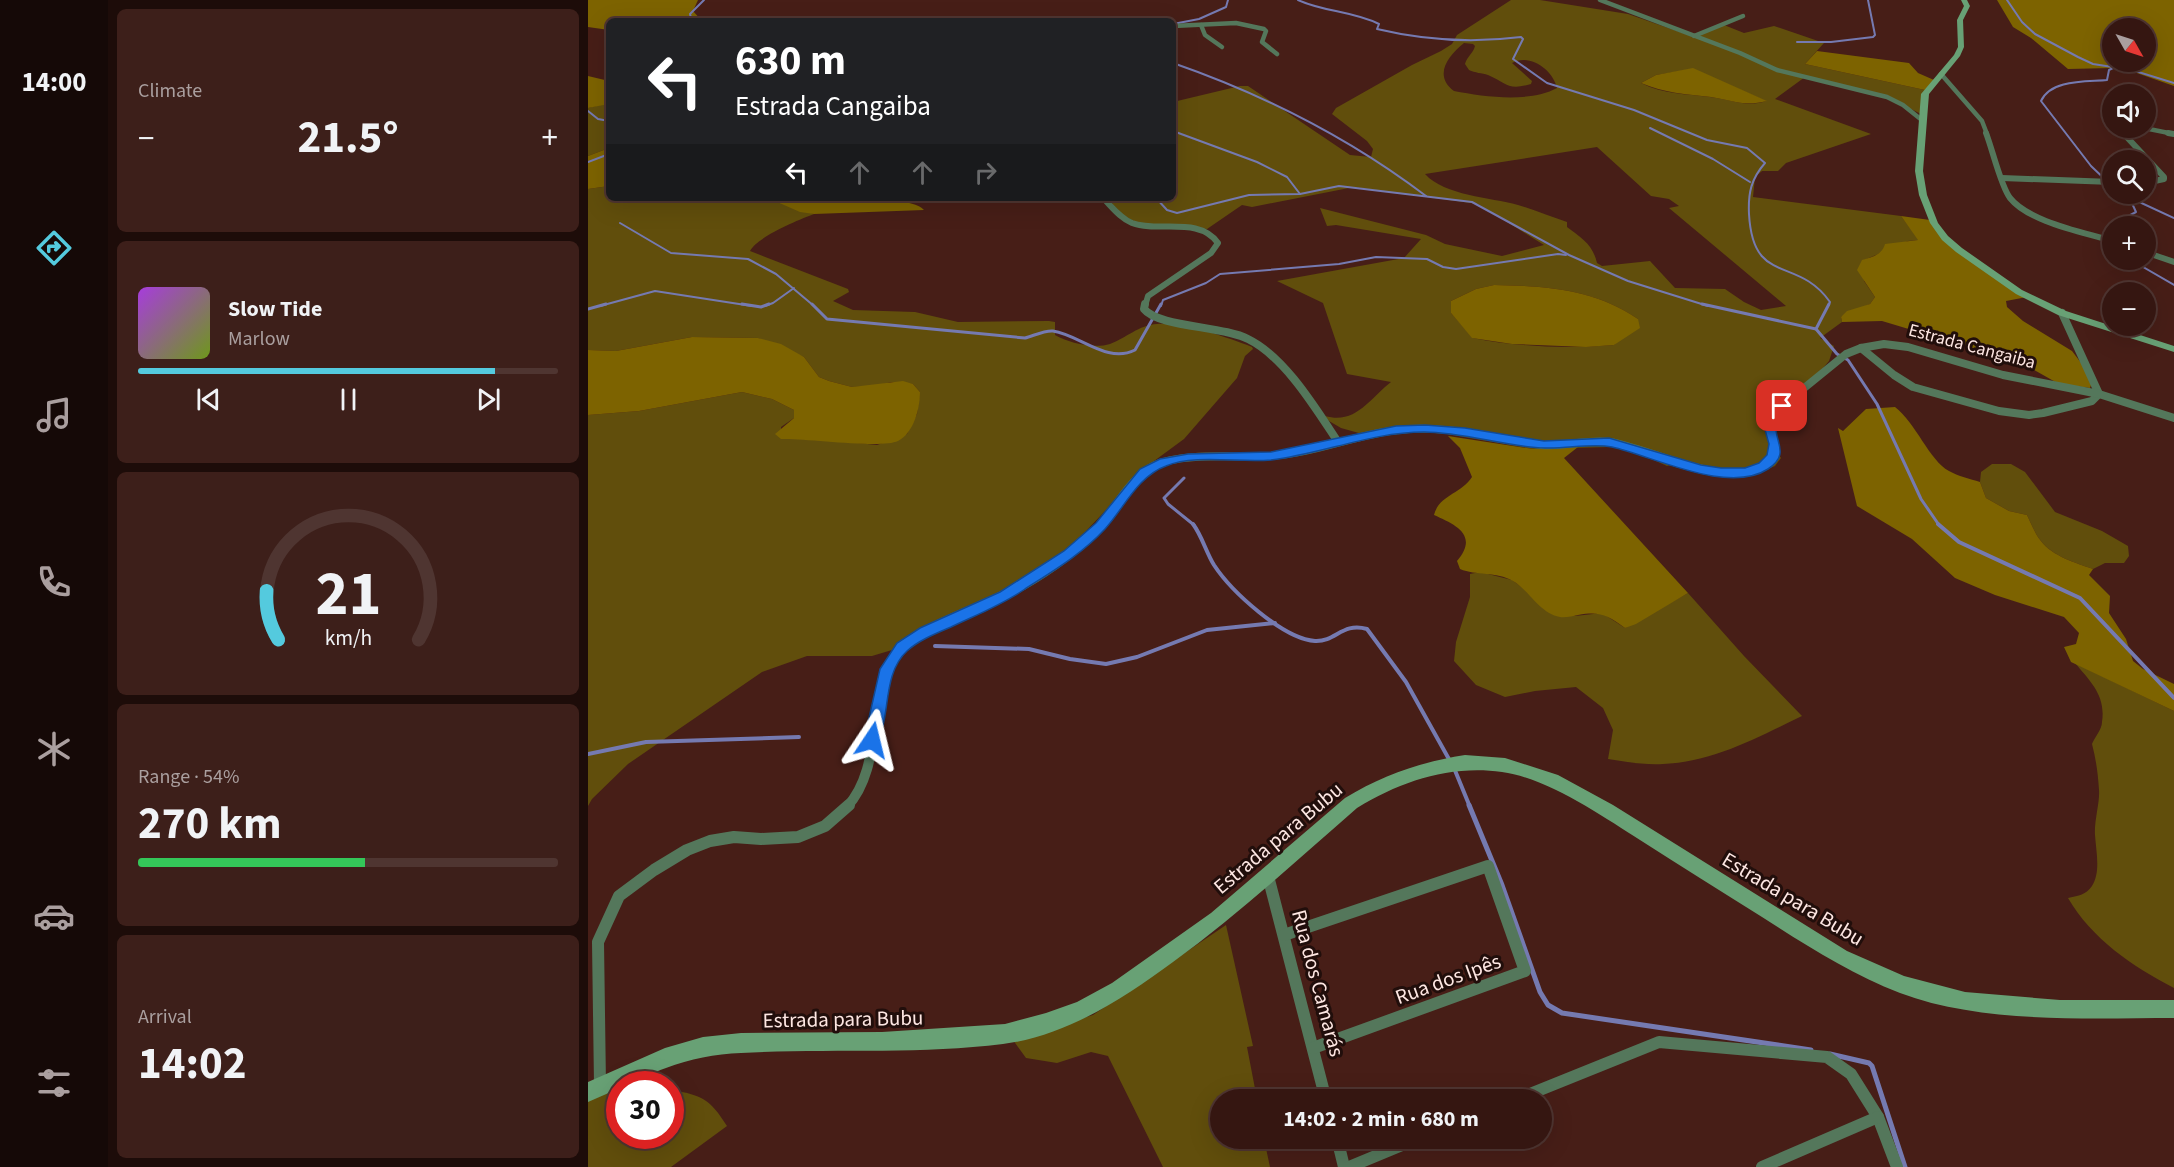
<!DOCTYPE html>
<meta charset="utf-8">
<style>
:root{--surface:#351611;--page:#3d1f1a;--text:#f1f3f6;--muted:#aa9f9f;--line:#4f3531;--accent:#54cade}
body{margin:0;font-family:"Source Sans 3",sans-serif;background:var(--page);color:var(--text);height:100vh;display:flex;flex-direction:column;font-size:22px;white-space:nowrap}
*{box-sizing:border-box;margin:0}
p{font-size:20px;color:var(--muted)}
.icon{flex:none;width:33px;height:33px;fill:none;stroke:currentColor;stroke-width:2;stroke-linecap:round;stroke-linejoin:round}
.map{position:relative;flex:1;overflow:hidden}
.sheet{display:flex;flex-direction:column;gap:9px;padding:9px;background:#1d0c09;width:480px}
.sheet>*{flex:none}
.guide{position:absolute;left:18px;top:18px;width:570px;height:183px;border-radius:9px;box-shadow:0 6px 24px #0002,0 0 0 2px var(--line);background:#202124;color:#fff;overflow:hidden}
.needle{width:39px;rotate:129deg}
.fabs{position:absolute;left:1514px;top:18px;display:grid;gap:12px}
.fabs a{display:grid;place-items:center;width:54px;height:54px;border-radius:50%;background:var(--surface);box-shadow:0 6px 24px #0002,0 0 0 2px var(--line);font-size:30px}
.speed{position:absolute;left:18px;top:1071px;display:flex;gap:12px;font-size:30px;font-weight:700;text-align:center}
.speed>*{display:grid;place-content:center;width:78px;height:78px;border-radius:50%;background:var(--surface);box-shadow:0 6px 24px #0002,0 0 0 2px var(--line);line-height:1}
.speed .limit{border:9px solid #d22;background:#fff;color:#111}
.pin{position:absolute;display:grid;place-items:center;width:51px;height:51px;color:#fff;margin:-26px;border-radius:12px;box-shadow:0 3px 9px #0006}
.me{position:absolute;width:66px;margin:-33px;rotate:10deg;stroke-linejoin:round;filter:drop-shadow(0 0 4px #0008)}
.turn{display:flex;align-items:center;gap:21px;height:126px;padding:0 30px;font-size:27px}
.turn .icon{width:78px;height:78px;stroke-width:2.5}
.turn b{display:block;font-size:42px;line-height:51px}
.lanes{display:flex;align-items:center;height:57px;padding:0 30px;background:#0003;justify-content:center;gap:30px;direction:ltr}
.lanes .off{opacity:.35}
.big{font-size:45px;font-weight:700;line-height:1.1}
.sheet .card{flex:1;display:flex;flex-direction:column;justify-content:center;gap:9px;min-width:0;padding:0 21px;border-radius:9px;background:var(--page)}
.sheet .dial{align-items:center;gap:0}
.dial svg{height:156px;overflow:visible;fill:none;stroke:var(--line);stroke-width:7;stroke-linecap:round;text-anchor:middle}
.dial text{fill:var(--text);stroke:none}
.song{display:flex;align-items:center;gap:18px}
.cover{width:72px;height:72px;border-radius:9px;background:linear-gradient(135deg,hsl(280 70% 55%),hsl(80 70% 35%))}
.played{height:6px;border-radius:3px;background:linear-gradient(90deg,var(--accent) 85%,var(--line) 85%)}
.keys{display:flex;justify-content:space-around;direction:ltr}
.heat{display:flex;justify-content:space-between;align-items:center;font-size:33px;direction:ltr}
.charge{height:9px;border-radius:4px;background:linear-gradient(90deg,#34c759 54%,var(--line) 0)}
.trip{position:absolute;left:622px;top:1089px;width:342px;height:60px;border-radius:30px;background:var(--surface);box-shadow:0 6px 24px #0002,0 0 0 2px var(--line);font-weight:700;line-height:60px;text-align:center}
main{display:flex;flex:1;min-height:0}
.dock{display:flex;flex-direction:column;width:108px;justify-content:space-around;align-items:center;background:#150907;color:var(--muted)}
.dock .icon{width:42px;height:42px}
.dock .selected{color:var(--accent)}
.dock b{font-size:27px;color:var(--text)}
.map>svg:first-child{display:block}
.green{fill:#614e0c;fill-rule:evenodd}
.forest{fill:#7d6300;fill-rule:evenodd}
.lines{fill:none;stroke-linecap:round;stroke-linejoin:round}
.stream-far3{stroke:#757ab1;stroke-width:2}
.stream-far2{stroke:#757ab1;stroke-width:3}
.stream-far1{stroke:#757ab1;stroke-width:4}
.stream{stroke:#757ab1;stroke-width:5}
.street-far4{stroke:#54775b;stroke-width:4.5}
.street-far3{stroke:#54775b;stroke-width:6}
.street-far2{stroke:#54775b;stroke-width:8}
.street-far1{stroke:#54775b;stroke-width:10}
.street{stroke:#54775b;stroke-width:12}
.secondary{fill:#68a175;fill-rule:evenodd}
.route{fill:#1a73e8;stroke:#114b97;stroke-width:1.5}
.labels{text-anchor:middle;stroke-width:6;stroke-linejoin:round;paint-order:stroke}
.street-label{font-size:18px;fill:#fee7e3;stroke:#210e0b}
.near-street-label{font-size:21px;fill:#fee7e3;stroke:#210e0b}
</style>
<main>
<nav class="dock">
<b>14:00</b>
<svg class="icon selected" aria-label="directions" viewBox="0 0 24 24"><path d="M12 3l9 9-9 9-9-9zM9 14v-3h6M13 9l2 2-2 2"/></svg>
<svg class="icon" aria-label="music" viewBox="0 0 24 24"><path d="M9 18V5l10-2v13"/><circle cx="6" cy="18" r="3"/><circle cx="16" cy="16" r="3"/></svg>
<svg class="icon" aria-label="phone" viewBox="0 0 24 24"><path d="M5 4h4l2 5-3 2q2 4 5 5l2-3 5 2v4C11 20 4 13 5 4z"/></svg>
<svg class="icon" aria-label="climate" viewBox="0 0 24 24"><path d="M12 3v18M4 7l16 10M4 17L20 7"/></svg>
<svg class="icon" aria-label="car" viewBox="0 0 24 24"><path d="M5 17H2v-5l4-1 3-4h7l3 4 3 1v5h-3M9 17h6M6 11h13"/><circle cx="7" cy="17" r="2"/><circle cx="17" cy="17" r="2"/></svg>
<svg class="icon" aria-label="filters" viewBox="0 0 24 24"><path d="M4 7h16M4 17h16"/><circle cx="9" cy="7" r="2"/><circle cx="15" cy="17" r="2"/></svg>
</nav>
<section class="sheet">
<div class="card"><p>Climate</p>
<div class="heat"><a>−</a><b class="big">21.5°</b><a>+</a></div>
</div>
<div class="card">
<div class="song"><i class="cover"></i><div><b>Slow Tide</b><p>Marlow</p></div></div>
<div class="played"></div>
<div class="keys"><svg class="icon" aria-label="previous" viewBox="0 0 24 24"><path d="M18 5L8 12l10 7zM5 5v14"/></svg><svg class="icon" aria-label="pause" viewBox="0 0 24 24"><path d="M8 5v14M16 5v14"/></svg><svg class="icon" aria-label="next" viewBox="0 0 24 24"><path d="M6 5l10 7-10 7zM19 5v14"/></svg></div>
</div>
<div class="card dial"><svg viewBox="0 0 100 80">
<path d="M14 69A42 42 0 1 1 86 69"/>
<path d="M14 69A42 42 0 0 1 8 44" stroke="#54cade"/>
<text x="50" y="56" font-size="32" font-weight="700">21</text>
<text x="50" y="72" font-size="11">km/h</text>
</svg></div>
<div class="card"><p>Range · 54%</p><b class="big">270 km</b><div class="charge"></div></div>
<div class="card"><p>Arrival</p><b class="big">14:02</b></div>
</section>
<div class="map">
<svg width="1586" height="1167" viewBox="0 0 1586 1167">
<rect width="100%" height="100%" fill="#471e17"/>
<g class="green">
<path d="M923,0H952L1040,14L1106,37L1136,25L1156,33L1186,26L1236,43L1217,64L1337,90L1335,115L1301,98L1217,77L1187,99L1283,134L1198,163L1190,171H1174L1167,177L1165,197L1313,216L1331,240L1320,241L1274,261L1276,281L1287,297L1282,304L1253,317L1254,322L1232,338L1246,346L1241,361L1178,435L1193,458L1187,466L1173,472L1151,473L1089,463L1079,466L1048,452L1023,447L945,449L841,431L785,437L753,428L741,421L737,416C768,425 782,398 803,382L759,374L735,303L689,281L816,258L833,239L748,225L739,226L732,208L838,235L857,244L914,256L956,245L890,204L766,187L664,207L654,205L619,229L549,223L528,211L522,199L585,198V102L652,86H660L762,155L783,157L785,149L779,141L744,114L748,108L824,65L853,51L864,44L869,35ZM876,43L885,44L887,46C885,54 879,56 877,64L881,70C887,73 894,73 900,75C919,83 919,91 943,84L944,81L924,63C942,53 965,70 969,88C941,103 897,97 866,91C845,75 860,56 876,43ZM1105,69L1178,101C1158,108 1142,99 1122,97C1098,94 1075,94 1053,83L1068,75ZM1009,147L1063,196L1081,199L1091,206L1081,208L1198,306L1173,310L1156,302L1137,289L1087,288L1062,261L1014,266L1009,263C1005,245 994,238 979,227V222C963,217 947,210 930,205C902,197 857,196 837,174ZM906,285C959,286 1006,289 1050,319L1026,345C980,349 930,347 885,338L863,313V301L888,289Z"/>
<path d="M16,104H21V148L0,156V108Z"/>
<path d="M21,186V198H180L226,214C210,220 169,237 162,251L260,289L261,292L245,301L265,310L327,312L370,322L461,321L467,322V335C481,343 506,349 522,344C538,338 551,325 569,324C596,322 638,337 664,347L665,349L657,356L649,378L596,439L562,464L478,552L428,585L322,637L304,650L284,656H219L174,672L40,764L4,799L0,806V415L51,411L154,392L184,399L206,410V418L193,427V439H231L289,445L319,434L329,414L332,392L325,384L303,382L288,386L264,387L241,381L231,377L216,357L170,338L104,337L28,351L0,350V189Z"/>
<path d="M1404,464H1423L1437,472L1467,512L1514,531L1540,546L1541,556L1536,563H1517L1505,569C1488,563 1464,556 1453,541C1447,534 1443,523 1439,515L1421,511L1398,498L1392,482L1393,472Z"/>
<path d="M892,572L924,580L939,591L987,616L1014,613L1037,628L1100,593L1156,656L1214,716C1170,737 1125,762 1075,764C1056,765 1038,762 1020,759L1025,730L1015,708L988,687L947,691L917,697L888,685L866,661L868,642L882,597V574Z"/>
<path d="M1487,663L1586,711V988C1544,966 1504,939 1480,898C1489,896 1498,895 1504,886C1513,872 1508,851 1507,835C1506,821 1512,802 1511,790C1510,774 1508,759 1504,744C1507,737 1514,729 1514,722C1518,696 1503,682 1487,663Z"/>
<path d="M638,925L665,1046L659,1047L669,1099L633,1100V1138L676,1139L682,1167H575L520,1056L503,1052L469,1063L438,1058L425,1040L505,1015Z"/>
<path d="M63,1073L72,1084H32V1136H82L83,1090C114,1095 122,1099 139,1126L83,1167H0V1096Z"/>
</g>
<g class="forest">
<path d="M0,0H110L105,11L114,21H21V30L0,27Z"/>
<path d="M1409,0H1586V86L1543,71L1524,68L1480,69L1443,38L1425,27ZM1524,28H1557V62H1524Z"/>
<path d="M1229,51L1321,63L1330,73L1346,80L1337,90L1217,64Z"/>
<path d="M1105,68L1179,101C1156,107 1144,100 1123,97C1098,94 1076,93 1053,83L1068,75Z"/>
<path d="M0,76L21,81V104L0,108Z"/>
<path d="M21,148V186L0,189V156Z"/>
<path d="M180,198C208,198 321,192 336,210L226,214L212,212Z"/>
<path d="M1313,216L1342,220L1351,232L1439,297L1418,301L1419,307L1435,321L1484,351L1500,372L1504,382L1502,388L1471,384L1441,367L1414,357L1294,321L1254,322L1253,317L1259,311L1282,304L1287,297L1269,270L1274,260C1284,257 1294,255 1297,244L1330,240Z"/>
<path d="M906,285C959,286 1006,289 1050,319L1052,328L1026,345L998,347L924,344L884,338L863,313V301L888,289Z"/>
<path d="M104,337L170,338L193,344L216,357L231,377L241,381L264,387L315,381L325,384L332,392C332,408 326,433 310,441C293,449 218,438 193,439L187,434L206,418V410L184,399L154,392L51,411L0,415V350L28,351Z"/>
<path d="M1307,407C1328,423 1341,460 1361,471C1370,476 1382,479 1392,482L1398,498L1421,511L1439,515C1443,523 1447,534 1453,541C1464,556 1488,563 1505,569L1501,575L1522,596L1521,613L1538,639L1545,661L1555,669L1586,684V711L1483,662L1476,647L1488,644L1491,633L1476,617L1407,595L1367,578L1324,539L1269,506L1250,428L1255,431L1278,409Z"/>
<path d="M860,436L945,449L990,447L976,458L1100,593L1048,624L1037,628C1019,615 1012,611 990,615C985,616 977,618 972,617C951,613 942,591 925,581C908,571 888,576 872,569L869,561C891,535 868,525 846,515C851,495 873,494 884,477L872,448Z"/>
</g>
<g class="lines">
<g class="stream-far3">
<path d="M710,0C736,12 765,11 791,24L789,29C835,40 886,43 933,37L935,39L925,59L959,83L1046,110L1119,140L1159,148L1177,163C1163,179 1160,193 1161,214C1165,287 1209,255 1242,302L1240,306"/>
<path d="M1419,0L1434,22L1447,34L1490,57L1505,64L1544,70L1586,83"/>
<path d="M109,21L103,18L102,14L116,0"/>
<path d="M585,24L611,19L638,7L640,0"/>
<path d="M1209,42H1243L1285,37L1287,35L1280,0"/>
<path d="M585,63C677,95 760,137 838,196"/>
<path d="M0,111L10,119L21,121"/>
<path d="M1062,128L1125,159L1162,182"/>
<path d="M585,131L669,162L699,177L712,194"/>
<path d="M0,162L21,154"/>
<path d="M1524,186L1503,166L1453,101C1463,79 1499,82 1519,80L1521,70L1525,68"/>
<path d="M1534,194L1586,218"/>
<path d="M568,198L579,210L589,213L661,195L712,194L751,186L884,202L981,255L1040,281L1120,306"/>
<path d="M32,223L83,253L160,259L188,274L226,306"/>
<path d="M1529,226L1535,219L1548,212L1542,199"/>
<path d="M1524,233L1518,243L1524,248"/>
<path d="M1543,260L1586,285"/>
<path d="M12,306L67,291L164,306"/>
<path d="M177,306L185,303L206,288"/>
<path d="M573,306L575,300L618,283L632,274L751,264L788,257L839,259L855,267L868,269L970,254L978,255"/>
</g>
<g class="stream-far2">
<path d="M154,304L173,307L181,304"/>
<path d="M224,304L239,319L437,338C445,336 457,330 465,331C492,335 519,364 547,350L573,304"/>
<path d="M1114,304L1228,329L1249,354L1260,360L1289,404L1333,499L1351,525"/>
<path d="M0,309L18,304"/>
<path d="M1228,329L1241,304"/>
<path d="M596,478L576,498L580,504L606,525"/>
</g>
<g class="stream-far1">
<path d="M605,524C614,536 618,552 626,565C643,591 695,639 727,641C748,642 754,622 779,629L818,682L862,761"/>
<path d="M1350,524L1371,542L1492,598L1586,698"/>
<path d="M347,646L441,649L482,659L518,664L549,657L619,630L687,623"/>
<path d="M0,754L58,742L211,737"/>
<path d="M866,768L882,807"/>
</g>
<g class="stream">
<path d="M881,805L914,885L952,992L960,1005L974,1013L1223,1050"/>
<path d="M1242,1054L1281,1063L1284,1066L1317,1167"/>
</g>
<g class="street-far4">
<path d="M1012,0L1152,53L1189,70L1299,97L1315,105L1335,121"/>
<path d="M613,25L617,35L634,47"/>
<path d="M585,26L648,23L676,29L678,31L674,42L689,54"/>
<path d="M1106,36L1155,16"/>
<path d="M1353,74L1394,121L1399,134"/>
<path d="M1535,128V134"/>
<path d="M1556,128L1586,134"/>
</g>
<g class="street-far3">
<path d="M1398,133C1404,148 1413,187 1422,198C1441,222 1495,232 1524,241"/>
<path d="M1535,133L1576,177V179L1557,183"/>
<path d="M1580,133L1586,134"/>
<path d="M1414,178L1524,182"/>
<path d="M515,198C524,207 532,218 544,223C571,233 611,216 630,243L623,253L560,296L557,306"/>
<path d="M1557,252L1586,262"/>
</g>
<g class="street-far2">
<path d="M557,304L556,309C570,327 635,326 660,339C697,357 728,409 750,442"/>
<path d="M1273,348L1306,375L1325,387L1411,411L1441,415L1455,413L1504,401L1511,394L1474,313"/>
<path d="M513,525C528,506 544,476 567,465C595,452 649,458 680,456C724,454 766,435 809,430C858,424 906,439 954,445C976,447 1000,439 1022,442C1061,448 1139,490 1176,466C1196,453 1180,440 1182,425C1183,418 1189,411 1194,406L1258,354L1273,348L1296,344L1320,347L1415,375L1511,394L1586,418"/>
</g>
<path class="street-far1" d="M259,807C298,764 276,693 313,649C330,629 389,609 414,596C448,580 489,552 514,524"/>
<g class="street">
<path d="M680,876L738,1100"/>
<path d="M696,935L900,866L937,971L725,1048"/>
<path d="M12,1085L10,942L31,896L66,870L99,850L122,841L146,837L173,839L210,837L237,826L261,805"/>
<path d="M927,1100L1071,1042L1239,1057L1263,1074L1290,1117L1309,1167"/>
<path d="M749,1138L756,1167"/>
<path d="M761,1167L831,1138"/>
<path d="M1174,1167L1290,1117"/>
</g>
<g class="secondary">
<path d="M1373,0H1379L1382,6L1375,20L1376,47L1372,56L1341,94L1335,171L1339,195L1350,223L1360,236L1374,248L1434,290L1478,311L1586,346V352L1470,315L1428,294L1368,252L1354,240L1342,223L1331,195L1327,171L1333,94L1366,55L1370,47L1369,20L1376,6Z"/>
<path d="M877,755L917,758L970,775L1025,805L1259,951L1316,976L1377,992L1472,1000H1586V1018C1500,1018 1394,1024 1312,993C1263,974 1219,946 1174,917C1133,891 1092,866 1052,840C1014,816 959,778 914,772C861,765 814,781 769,808C708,861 650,915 585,962C535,999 478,1036 415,1044C328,1055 240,1048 153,1053C127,1054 102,1059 78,1068C63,1073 48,1084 32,1084V1088L0,1102V1082L77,1048L115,1037L153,1033L294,1032L417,1024L458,1013L489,1002L524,983L623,913L757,798C795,775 833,762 877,755Z"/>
</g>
</g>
<path class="route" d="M1194,402L1200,406C1195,412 1189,417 1188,425C1186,441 1203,454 1180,469C1140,495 1065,456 1024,447C1003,443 979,449 957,448C917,447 877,432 836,432C784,432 734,454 683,460C651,463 607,454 578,466C550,476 536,508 517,529C494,554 465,571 437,589C414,605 388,615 363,627C349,633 331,640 319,651C294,674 303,716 289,745L284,747L278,745L276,740L292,669L309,643L332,628L412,592L476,551L508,523L552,469L572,459L600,454L683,452L808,426L837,425L877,428L956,441L1021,438L1113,465L1133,468H1157L1171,463L1179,455L1181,444L1176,426L1183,411Z"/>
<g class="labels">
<g class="street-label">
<text transform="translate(1384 346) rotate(15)" y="6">Estrada Cangaiba</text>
</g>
<g class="near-street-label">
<text transform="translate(690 838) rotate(-40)" y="7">Estrada para Bubu</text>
<text transform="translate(1205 899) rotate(31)" y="7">Estrada para Bubu</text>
<text transform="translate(860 979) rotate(-20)" y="7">Rua dos Ipês</text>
<text transform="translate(730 983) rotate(75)" y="7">Rua dos Camarás</text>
<text transform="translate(255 1019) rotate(-1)" y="7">Estrada para Bubu</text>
</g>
</g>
</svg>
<div class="fabs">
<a><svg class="needle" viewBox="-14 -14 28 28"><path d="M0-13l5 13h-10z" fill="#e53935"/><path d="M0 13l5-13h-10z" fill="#aa9f9f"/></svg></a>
<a><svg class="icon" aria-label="sound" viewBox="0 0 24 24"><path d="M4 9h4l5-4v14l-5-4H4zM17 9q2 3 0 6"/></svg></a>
<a><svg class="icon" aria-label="search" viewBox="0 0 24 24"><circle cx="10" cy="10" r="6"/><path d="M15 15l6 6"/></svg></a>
<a>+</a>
<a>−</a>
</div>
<div class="speed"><div class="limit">30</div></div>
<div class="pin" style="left:1194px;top:406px;background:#d93025"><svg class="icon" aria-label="arrive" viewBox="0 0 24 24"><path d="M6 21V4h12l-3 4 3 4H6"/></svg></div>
<svg class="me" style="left:284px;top:740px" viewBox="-20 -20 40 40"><path d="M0-17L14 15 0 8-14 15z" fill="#1a73e8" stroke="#fff" stroke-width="4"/></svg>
<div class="trip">14:02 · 2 min · 680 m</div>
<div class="guide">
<div class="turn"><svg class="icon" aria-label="left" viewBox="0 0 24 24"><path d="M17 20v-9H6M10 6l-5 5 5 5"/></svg><div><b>630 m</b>Estrada Cangaiba</div></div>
<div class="lanes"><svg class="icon" aria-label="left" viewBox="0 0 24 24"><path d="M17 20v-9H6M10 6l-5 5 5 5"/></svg><svg class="icon off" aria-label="ahead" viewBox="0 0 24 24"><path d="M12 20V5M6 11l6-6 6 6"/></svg><svg class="icon off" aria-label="ahead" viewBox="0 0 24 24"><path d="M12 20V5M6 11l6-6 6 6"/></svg><svg class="icon off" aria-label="right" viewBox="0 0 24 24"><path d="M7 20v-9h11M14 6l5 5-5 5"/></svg></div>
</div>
</div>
</main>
